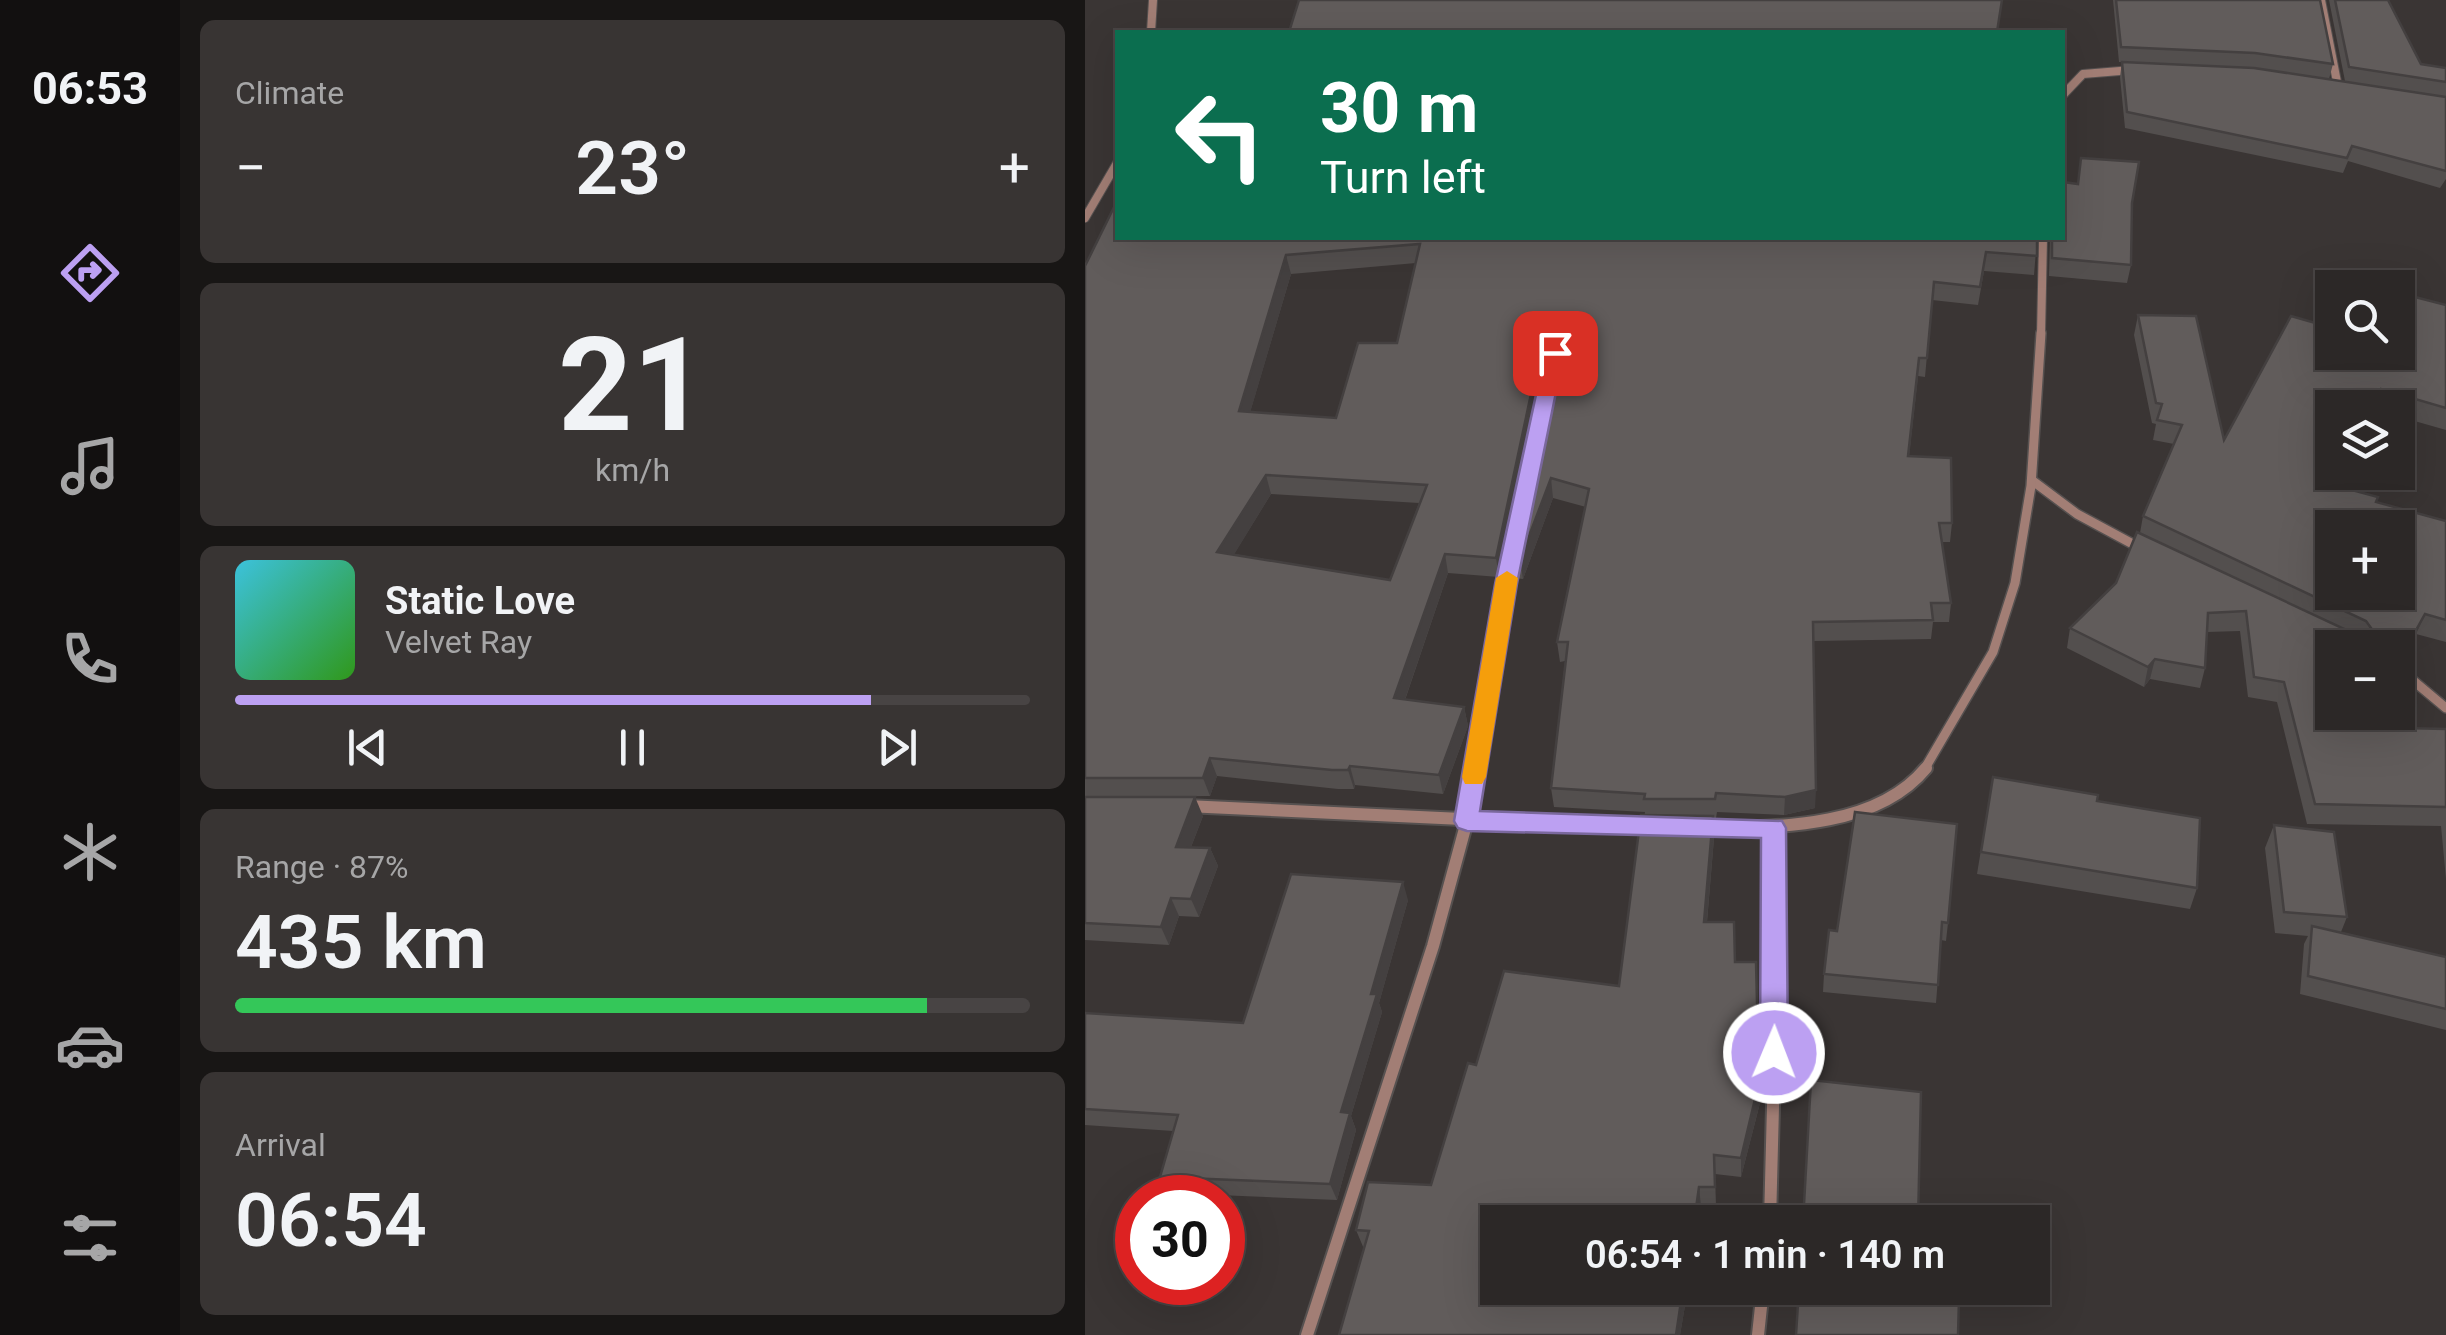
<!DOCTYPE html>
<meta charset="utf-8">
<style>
:root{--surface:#2c2827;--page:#383433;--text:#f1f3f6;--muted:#a6a6a7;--line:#484444;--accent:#bca0f2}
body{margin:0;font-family:Roboto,sans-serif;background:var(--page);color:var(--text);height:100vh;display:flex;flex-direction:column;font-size:38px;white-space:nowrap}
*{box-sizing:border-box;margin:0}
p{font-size:32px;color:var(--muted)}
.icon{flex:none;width:55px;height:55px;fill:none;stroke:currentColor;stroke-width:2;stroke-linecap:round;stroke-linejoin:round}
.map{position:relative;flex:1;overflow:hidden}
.details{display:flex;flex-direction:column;gap:20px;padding:20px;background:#181615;width:905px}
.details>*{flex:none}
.hud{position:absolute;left:30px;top:30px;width:950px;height:210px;border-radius:0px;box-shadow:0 10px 40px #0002,0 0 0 2px var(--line);background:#0b6e4f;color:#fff;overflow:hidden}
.fabs{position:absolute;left:1230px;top:270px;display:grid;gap:20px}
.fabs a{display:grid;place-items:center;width:100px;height:100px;border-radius:0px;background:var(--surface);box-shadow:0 10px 40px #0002,0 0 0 2px var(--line);font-size:50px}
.speed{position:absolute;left:30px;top:1175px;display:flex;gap:20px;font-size:50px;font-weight:700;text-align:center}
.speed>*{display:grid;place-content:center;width:130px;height:130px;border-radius:50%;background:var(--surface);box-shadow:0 10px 40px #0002,0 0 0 2px var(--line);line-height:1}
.speed .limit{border:15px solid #d22;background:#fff;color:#111}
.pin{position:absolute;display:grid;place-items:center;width:85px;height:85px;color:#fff;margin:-42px;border-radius:20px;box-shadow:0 5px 15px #0006}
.me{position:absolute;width:110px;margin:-55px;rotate:1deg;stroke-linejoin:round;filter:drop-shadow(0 0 8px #0008)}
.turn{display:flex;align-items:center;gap:35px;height:210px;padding:0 40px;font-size:45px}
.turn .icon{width:130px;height:130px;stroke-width:2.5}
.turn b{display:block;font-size:70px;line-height:85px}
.big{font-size:75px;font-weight:600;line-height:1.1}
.details .widget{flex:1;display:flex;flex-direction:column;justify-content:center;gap:15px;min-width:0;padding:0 35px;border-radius:15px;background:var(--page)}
.details .dial{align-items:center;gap:0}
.dial b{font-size:130px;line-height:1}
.song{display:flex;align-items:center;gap:30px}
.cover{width:120px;height:120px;border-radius:15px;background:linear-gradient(135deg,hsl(190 70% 55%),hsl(110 70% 35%))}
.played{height:10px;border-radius:5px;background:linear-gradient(90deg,var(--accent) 80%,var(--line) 80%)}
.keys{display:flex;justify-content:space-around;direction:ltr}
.heat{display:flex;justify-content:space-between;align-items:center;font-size:55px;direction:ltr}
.charge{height:15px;border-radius:8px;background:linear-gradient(90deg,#34c759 87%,var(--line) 0)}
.trip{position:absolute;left:395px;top:1205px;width:570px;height:100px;border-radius:0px;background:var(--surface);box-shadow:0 10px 40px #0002,0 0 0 2px var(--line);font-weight:600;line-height:100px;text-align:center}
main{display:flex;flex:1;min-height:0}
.tab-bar{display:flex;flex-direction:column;width:180px;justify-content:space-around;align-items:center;background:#121010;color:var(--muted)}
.tab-bar .icon{width:70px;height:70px}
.tab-bar .active{color:var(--accent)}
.tab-bar b{font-size:45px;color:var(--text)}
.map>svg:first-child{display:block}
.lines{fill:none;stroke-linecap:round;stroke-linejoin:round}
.street-far2-casing{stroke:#565150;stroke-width:10}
.street-far1-casing{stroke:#565150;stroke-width:12}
.street-casing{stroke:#565150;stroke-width:16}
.street-far2{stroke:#a27e75;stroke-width:8}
.street-far1{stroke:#a27e75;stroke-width:9}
.street{stroke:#a27e75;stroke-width:12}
.wall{fill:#534f4e;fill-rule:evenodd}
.shaded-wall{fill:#444040}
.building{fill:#615c5b;stroke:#444040;stroke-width:2.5;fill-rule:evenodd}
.route{fill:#bca0f2;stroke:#7a689d;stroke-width:2.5}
.slow{fill:#f59e0b}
</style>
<main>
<nav class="tab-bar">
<b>06:53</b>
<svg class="icon active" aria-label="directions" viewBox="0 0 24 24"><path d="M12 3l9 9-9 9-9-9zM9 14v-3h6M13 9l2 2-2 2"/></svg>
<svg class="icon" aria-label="music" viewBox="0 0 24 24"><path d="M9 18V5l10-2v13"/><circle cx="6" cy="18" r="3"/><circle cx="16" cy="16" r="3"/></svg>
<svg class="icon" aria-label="phone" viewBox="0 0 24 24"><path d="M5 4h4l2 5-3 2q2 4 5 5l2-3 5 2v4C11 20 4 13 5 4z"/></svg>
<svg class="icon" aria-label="climate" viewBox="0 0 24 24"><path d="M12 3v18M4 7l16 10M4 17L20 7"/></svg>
<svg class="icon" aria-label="car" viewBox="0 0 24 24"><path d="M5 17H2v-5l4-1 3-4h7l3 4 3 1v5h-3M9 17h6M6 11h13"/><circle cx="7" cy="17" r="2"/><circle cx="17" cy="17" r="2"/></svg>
<svg class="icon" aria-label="filters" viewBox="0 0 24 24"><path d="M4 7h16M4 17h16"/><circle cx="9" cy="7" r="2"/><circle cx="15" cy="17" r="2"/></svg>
</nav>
<section class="details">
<div class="widget"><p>Climate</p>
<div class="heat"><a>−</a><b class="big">23°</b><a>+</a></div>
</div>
<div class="widget dial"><b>21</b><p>km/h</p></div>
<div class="widget">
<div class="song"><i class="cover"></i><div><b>Static Love</b><p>Velvet Ray</p></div></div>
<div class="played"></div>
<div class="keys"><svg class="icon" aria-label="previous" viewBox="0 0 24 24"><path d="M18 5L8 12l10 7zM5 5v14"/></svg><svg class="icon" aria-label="pause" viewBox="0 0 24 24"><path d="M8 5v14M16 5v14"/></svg><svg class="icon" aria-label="next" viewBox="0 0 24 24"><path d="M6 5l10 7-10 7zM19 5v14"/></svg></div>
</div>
<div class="widget"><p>Range · 87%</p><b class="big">435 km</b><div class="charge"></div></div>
<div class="widget"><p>Arrival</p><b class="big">06:54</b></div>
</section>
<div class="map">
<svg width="1361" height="1335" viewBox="0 0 1361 1335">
<rect width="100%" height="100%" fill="#3a3534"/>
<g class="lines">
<g class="street-far2-casing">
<g id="street-far2">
<path d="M1236,0L1253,87"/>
<path d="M66,32L68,0"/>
<path d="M978,95L998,74L1047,70"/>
<path d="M0,218L32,163"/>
<path d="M956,335L958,238"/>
</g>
</g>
<g class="street-far1-casing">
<g id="street-far1">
<path d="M948,481L992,514L1057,549"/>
<path d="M1312,667L1361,708"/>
<path d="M390,770L421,584L469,353"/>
<path d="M839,770L908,652L930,583L946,486L956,333"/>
</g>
</g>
<g class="street-casing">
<g id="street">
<path d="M101,806L568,828"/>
<path d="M615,828C688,827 790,830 841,768"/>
<path d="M685,1222L691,991L688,828"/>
<path d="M222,1335L348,946L382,821L391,768"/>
<path d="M673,1335L678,1288"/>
</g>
</g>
<use href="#street-far2" class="street-far2"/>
<use href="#street-far1" class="street-far1"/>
<use href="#street" class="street"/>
</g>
<g class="wall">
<path d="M1028,0H1235L1248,64L1244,79L1260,81L1244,0H1303L1336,64L1361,68V179L1355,188L1263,161L1258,173L1040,128L1035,77L1037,62H1034Z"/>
<path d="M32,201L952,238L949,275L899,271L893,305L847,300L840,377L833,376L824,456L867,523L865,542H857L866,603L864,622H848L846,639L729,641L730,808L699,815L632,812L631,818H629V838L622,922L650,962L675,1103L656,1177L630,1174L631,1206H616L613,1222H412L603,1288L595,1335H254L279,1249L271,1230L346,1185L391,1065L534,986L560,812L469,807L466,788L480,661L475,662L472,642L501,507L468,498L438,579L430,578L428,559L473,347L467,345L461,351L414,577L363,573L320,700L379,707L383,726L358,794L270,785L269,789H253L132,776L125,796L0,797V266ZM331,263L312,343L251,418L165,412L206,274ZM186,494L334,503L305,580L149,554Z"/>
<path d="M1047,203L1046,265L1042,283L964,276L965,238H978Z"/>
<path d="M1361,305V430L1312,416V408H1248V472H1265L1259,488L1291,502L1361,521V642L1331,634L1317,661H1315L1281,727L1361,729V879L1356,826L1222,824L1192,702L1163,697L1155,631L1122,632L1120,668L1115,688L1065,679L1059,687L982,648L985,628L1031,583L1055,533L1058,516L1089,444L1068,440L1071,424L1067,423L1049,335L1053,315L1139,440L1312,352Z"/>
<path d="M908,777L1012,801L1112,888L1105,909L892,874Z"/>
<path d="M0,797L118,816L106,847L125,848L133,866L114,917L94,916L84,945L0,940Z"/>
<path d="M770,812L863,923L861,941L856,940L851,1003L738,992L739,974L752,931Z"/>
<path d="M1189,825L1262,917L1256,932L1361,957V1030L1215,994L1219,944L1223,936L1190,933L1180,848Z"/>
<path d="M323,900L294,1003L297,1012L266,1116L271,1130L252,1200L84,1193L75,1177L88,1131L0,1125V1013L158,1023Z"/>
</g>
<g class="shaded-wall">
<path d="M201,255L206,274L160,430L154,411Z"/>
<path d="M465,326L467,345L461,351L414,577L411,558L459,333Z"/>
<path d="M181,475L186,494L139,571L132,552Z"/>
<path d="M466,478L468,498L438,579L435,560Z"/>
<path d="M360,554L363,573L314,717L309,698Z"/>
<path d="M1340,614L1331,634L1312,666L1313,643Z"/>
<path d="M1070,659L1065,679L1059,687L1063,667Z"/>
<path d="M379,707L383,726L358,794L354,775Z"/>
<path d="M125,758L132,776L125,796L118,778Z"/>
<path d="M265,766L270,785L269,789L263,770Z"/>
<path d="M731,790L730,808L699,815L700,797Z"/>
<path d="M110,797L118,816L99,865L91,847Z"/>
<path d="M628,816L629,838L620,944L619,922Z"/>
<path d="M125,848L133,866L114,917L106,899Z"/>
<path d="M318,882L323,900L294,1003L297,1012L266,1116L271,1130L252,1200L245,1184L256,1112L286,994Z"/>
<path d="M86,898L94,916L84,945L76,927Z"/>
<path d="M674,1082L675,1103L656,1177V1158Z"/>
<path d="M614,1187L616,1206L613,1222H609Z"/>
<path d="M598,1288H603L595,1335H591Z"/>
</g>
<g class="building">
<path d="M214,0H917L912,32H709L691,31V32H204Z"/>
<path d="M1031,0H1235L1248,64L1170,53L1036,47Z"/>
<path d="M1250,0H1303L1336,64L1361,68V82L1264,67Z"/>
<path d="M1037,62L1169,68L1361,97V171L1267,146L1262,158L1042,112Z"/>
<path d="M996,158L1054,162L1047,203L1046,265L967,258V238H978V182L993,184Z"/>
<path d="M32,201V238H952V256L901,252L895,287L849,282L842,358H834L823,456L866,458L867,523H854L866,603H846L848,620L728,622L731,790L700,797L631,793L630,799H559L560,794L466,788L483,642H472L504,489L466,478L435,560L428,559L475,336L473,329L465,326L459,333L411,558L360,554L309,698L379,707L354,775L265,766L263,770H247L125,758L118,778H0V266ZM335,244L312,343H273L251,418L154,411L201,255ZM181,475L342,485L305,580L132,552Z"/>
<path d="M1330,297L1361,305V408L1296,389L1289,408H1248V472H1264L1259,488L1293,497L1291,502L1361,521V620L1340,614L1325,641L1313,643L1317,655L1312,664V648H1248V712H1286L1278,727L1361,729V807L1230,804L1199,682L1169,677L1161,611L1123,613L1120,668L1070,659L1063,667L985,628L1031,583L1052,532L1274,636L1281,635L1286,628L1281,621L1058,516L1097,425L1072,420L1077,404L1071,403L1053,315L1111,316L1139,440L1206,316L1248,328V352H1312V343ZM1248,528H1312V592H1248Z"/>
<path d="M908,777L1013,795L1012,801L1115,818L1112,888L896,852Z"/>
<path d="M0,797H110L91,847L125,848L106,899L86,898L76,927L0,923Z"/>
<path d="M770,812L872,824L863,923L857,922L853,985L739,974L744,930L752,931Z"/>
<path d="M556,815L628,816L619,922H649L650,962H671L674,1082L656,1158L629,1155L630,1187H614L609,1222H412V1288H598L591,1335H254L284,1231L271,1230L283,1182L346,1185L383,1063L391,1065L419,971L534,986Z"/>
<path d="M1189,825L1249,832L1262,917L1199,912Z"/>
<path d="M206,874L318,882L286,994H292L256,1112L265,1113L245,1184L75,1177L93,1115L0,1109V1013L158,1023Z"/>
<path d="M1227,926L1361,957V1009L1223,976Z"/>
<path d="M726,1080L836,1092L833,1222H718Z"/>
<path d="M714,1288H832L831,1295L874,1299L873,1335H711Z"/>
</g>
<path class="route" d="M470,348L479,353L432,584L395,811L697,821L701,828L703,1053L699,1062L689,1066L679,1062L675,1053L676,838L382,831L373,828L369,821L410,584L460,353Z"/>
<path class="slow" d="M422,571L433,578L401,777L397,784H380L377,777L411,578Z"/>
</svg>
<div class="fabs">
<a><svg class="icon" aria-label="search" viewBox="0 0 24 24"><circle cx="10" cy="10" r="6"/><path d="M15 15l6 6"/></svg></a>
<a><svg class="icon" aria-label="layers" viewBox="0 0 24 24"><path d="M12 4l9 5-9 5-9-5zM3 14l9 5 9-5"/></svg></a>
<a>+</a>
<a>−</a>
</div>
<div class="speed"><div class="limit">30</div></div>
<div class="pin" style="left:470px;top:353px;background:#d93025"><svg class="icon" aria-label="arrive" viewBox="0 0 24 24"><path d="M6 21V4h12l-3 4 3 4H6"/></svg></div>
<svg class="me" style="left:689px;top:1053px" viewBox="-20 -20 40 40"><circle r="17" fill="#bca0f2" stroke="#fff" stroke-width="3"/><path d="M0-11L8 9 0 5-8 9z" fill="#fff"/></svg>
<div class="trip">06:54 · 1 min · 140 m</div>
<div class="hud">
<div class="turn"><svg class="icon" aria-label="left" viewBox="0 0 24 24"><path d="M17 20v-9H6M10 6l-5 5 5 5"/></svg><div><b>30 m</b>Turn left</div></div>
</div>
</div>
</main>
